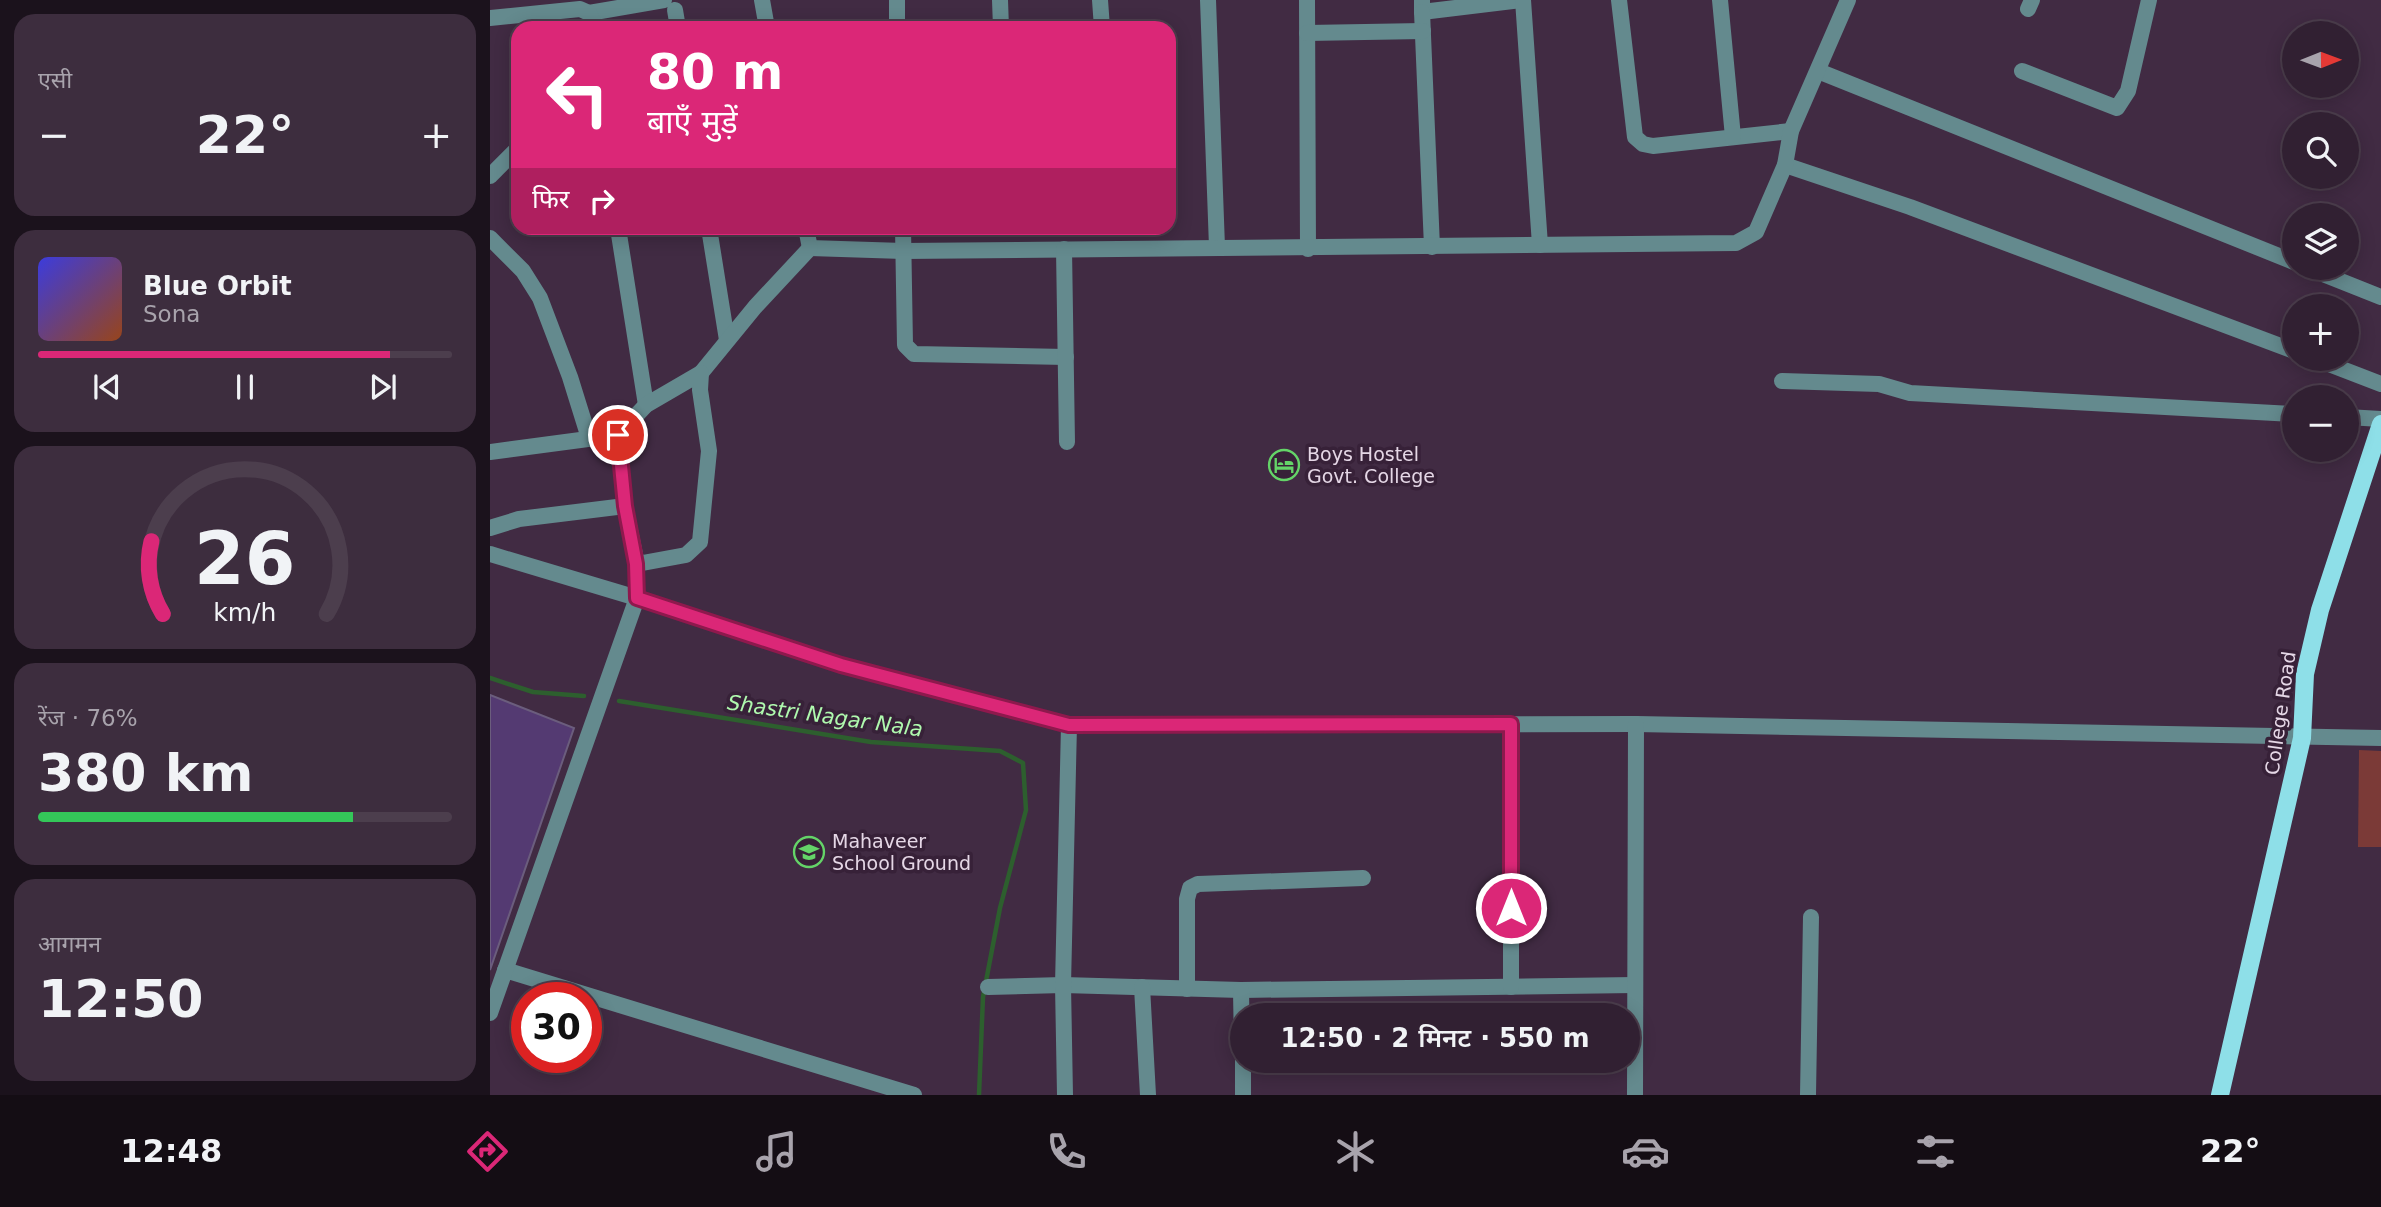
<!DOCTYPE html>
<html lang="hi">
<meta charset="utf-8">
<style>
:root{--surface:#312032;--page:#3d2d3e;--text:#f1f3f6;--muted:#a8a3ac;--line:#4c3e4d;--accent:#db2777}
body{margin:0;font-family:"DejaVu Sans","Noto Sans Devanagari",sans-serif;background:var(--page);color:var(--text);height:100vh;display:flex;flex-direction:column;font-size:26px;white-space:nowrap}
*{box-sizing:border-box;margin:0}
p{font-size:23px;color:var(--muted)}
.icon{flex:none;width:38px;height:38px;fill:none;stroke:currentColor;stroke-width:2;stroke-linecap:round;stroke-linejoin:round}
.map{position:relative;flex:1;overflow:hidden}
.panel{display:flex;flex-direction:column;gap:14px;padding:14px;background:#1b121c;width:490px}
.panel>*{flex:none}
.guide{position:absolute;left:21px;top:21px;width:665px;height:214px;border-radius:21px;box-shadow:0 4px 18px #0003,0 0 0 2px var(--line);background:#db2777;color:#fff;overflow:hidden}
.needle{width:46px;rotate:89deg}
.tools{position:absolute;left:1792px;top:21px;display:grid;gap:14px}
.tools a{display:grid;place-items:center;width:77px;height:77px;border-radius:50%;background:var(--surface);box-shadow:0 4px 18px #0003,0 0 0 2px var(--line);font-size:35px}
.speed{position:absolute;left:21px;top:982px;display:flex;gap:14px;font-size:35px;font-weight:700;text-align:center}
.speed>*{display:grid;place-content:center;width:91px;height:91px;border-radius:50%;background:var(--surface);box-shadow:0 4px 18px #0003,0 0 0 2px var(--line);line-height:1}
.speed .limit{border:10px solid #d22;background:#fff;color:#111}
.pin{position:absolute;display:grid;place-items:center;width:60px;height:60px;color:#fff;margin:-30px;border:4px solid #fff;border-radius:50%;box-shadow:0 2px 7px #0007}
.me{position:absolute;width:77px;margin:-38px;rotate:0deg;stroke-linejoin:round;filter:drop-shadow(0 0 5px #0008)}
.turn{display:flex;align-items:center;gap:24px;height:147px;padding:0 21px;font-size:32px}
.turn .icon{width:91px;height:91px;stroke-width:2.5}
.turn b{display:block;font-size:49px;line-height:60px}
.then{display:flex;align-items:center;height:66px;padding:0 21px;background:#0003;gap:14px;font-size:26px}
.big{font-size:52px;font-weight:600;line-height:1.1}
.panel .widget{flex:1;display:flex;flex-direction:column;justify-content:center;gap:10px;min-width:0;padding:0 24px;border-radius:21px;background:var(--page)}
.panel .dial{align-items:center;gap:0}
.dial svg{height:182px;overflow:visible;fill:none;stroke:var(--line);stroke-width:7;stroke-linecap:round;text-anchor:middle}
.dial text{fill:var(--text);stroke:none}
.song{display:flex;align-items:center;gap:21px}
.cover{width:84px;height:84px;border-radius:10px;background:linear-gradient(135deg,hsl(240 70% 55%),hsl(20 70% 35%))}
.played{height:7px;border-radius:4px;background:linear-gradient(90deg,var(--accent) 85%,var(--line) 85%)}
.keys{display:flex;justify-content:space-around;direction:ltr}
.heat{display:flex;justify-content:space-between;align-items:center;font-size:38px;direction:ltr}
.charge{height:10px;border-radius:5px;background:linear-gradient(90deg,#34c759 76%,var(--line) 0)}
.trip{position:absolute;left:740px;top:1003px;width:410px;height:70px;border-radius:35px;background:var(--surface);box-shadow:0 4px 18px #0003,0 0 0 2px var(--line);font-weight:600;line-height:70px;text-align:center}
.menu{display:flex;height:112px;justify-content:space-around;align-items:center;background:#140d14;color:var(--muted)}
.menu .icon{width:49px;height:49px}
.menu .current{color:var(--accent)}
.menu b{font-size:32px;color:var(--text)}
main{display:flex;flex:1;min-height:0}
.map>svg:first-child{display:block}
.green{fill:#7b3a37}
.lines{fill:none;stroke-linecap:round;stroke-linejoin:round}
.stream{stroke:#2d5f2e;stroke-width:4.5}
.building{fill:#543a72;stroke:#6b5d7d;stroke-width:2}
.minor{stroke:#648a8e;stroke-width:16}
.major{stroke:#8edfe8;stroke-width:18}
.route-casing{stroke:#8e194d;stroke-width:18}
.route{stroke:#db2777;stroke-width:12}
.labels{text-anchor:middle;stroke-width:7;stroke-linejoin:round;paint-order:stroke}
.poi-label{font-size:19px;fill:#e5d7e6;stroke:#372138;text-anchor:start}
.street-label{font-size:19px;fill:#e5d7e6;stroke:#372138}
.water-label{font-size:21px;font-style:italic;fill:#aff9ae;stroke:#372138}
</style>
<main>
<section class="panel">
<div class="widget"><p>एसी</p>
<div class="heat"><a>−</a><b class="big">22°</b><a>+</a></div>
</div>
<div class="widget">
<div class="song"><i class="cover"></i><div><b>Blue Orbit</b><p>Sona</p></div></div>
<div class="played"></div>
<div class="keys"><svg class="icon" aria-label="previous" viewBox="0 0 24 24"><path d="M18 5L8 12l10 7zM5 5v14"/></svg><svg class="icon" aria-label="pause" viewBox="0 0 24 24"><path d="M8 5v14M16 5v14"/></svg><svg class="icon" aria-label="next" viewBox="0 0 24 24"><path d="M6 5l10 7-10 7zM19 5v14"/></svg></div>
</div>
<div class="widget dial"><svg viewBox="0 0 100 80">
<path d="M14 69A42 42 0 1 1 86 69"/>
<path d="M14 69A42 42 0 0 1 9 37" stroke="#db2777"/>
<text x="50" y="56" font-size="32" font-weight="700">26</text>
<text x="50" y="72" font-size="11">km/h</text>
</svg></div>
<div class="widget"><p>रेंज · 76%</p><b class="big">380 km</b><div class="charge"></div></div>
<div class="widget"><p>आगमन</p><b class="big">12:50</b></div>
</section>
<div class="map">
<svg width="1891" height="1095" viewBox="0 0 1891 1095">
<rect width="100%" height="100%" fill="#412b43"/>
<path class="green" d="M1869,750L1891,751V847H1868Z"/>
<g class="lines">
<g class="stream">
<path d="M0,678L43,692L94,696"/>
<path d="M129,701L381,742L510,751L533,763L536,810L510,908L493,997L489,1095"/>
</g>
</g>
<path class="building" d="M0,695L84,728L0,970Z"/>
<g class="lines">
<g class="minor">
<path d="M272,0L277,28"/>
<path d="M407,0V28"/>
<path d="M510,0L511,28"/>
<path d="M610,0L612,28"/>
<path d="M718,0L727,247"/>
<path d="M817,0L818,249"/>
<path d="M932,0V12L1031,0"/>
<path d="M1033,0L1050,245"/>
<path d="M1129,0L1145,137L1153,144L1163,146L1301,131"/>
<path d="M1230,0L1243,137"/>
<path d="M1538,9L1542,0"/>
<path d="M185,10L188,28"/>
<path d="M932,12L942,247"/>
<path d="M99,13L174,0"/>
<path d="M0,18L90,9L99,13L106,28"/>
<path d="M817,33L933,31"/>
<path d="M1328,71L1804,262"/>
<path d="M1532,71L1627,108L1638,91L1659,0"/>
<path d="M1295,165L1420,207L1804,351"/>
<path d="M0,176L28,148"/>
<path d="M128,228L156,405"/>
<path d="M219,228L237,340"/>
<path d="M316,228L320,248L413,251L1246,243L1266,232L1295,165L1301,131L1358,0"/>
<path d="M413,228L415,345L424,354L576,357"/>
<path d="M0,238L33,271L50,298L80,377L99,438"/>
<path d="M574,249L577,442"/>
<path d="M1818,268L1891,297"/>
<path d="M1826,359L1891,384"/>
<path d="M211,373L265,307L320,248"/>
<path d="M1292,381L1389,384L1420,393L1804,414"/>
<path d="M1857,417L1891,419"/>
<path d="M0,452L128,435"/>
<path d="M0,528L29,519L135,506"/>
<path d="M0,554L147,598L351,665L579,725L1146,724L1891,738"/>
<path d="M15,970L424,1095"/>
<path d="M498,987L573,985L751,990L1145,985"/>
<path d="M652,987L658,1095"/>
<path d="M1021,987V725"/>
<path d="M697,989V899L700,888L708,884L873,878"/>
<path d="M751,990L752,1050"/>
<path d="M0,1013L147,598V564L135,506L128,435L156,405L211,373L210,390L219,451L210,542L196,555L147,564"/>
<path d="M753,1060V1095"/>
<path d="M575,1095L573,985L579,725"/>
<path d="M1145,1095L1146,724"/>
<path d="M1318,1095L1321,917"/>
</g>
<path class="major" d="M1730,1095L1812,738L1815,674L1830,610L1891,424"/>
</g>
<g class="lines">
<g class="route-casing">
<path id="route" d="M128,435L135,506L146,564L147,598L351,665L579,725L1021,724V908"/>
</g>
<use href="#route" class="route"/>
</g>
<defs>
<g id="hotel-ring" transform="scale(1.575)"><circle r="9.5" fill="#372138" stroke="#64d468" stroke-width="1.5"/><path d="M-6-4.5h1.5V1H6V5H4.5V3h-9V5H-6ZM-4 0a1.8 1.8 0 1 1 3.6 0ZM.5 0V-2.5h3Q6-2.5 6 0Z" fill="#64d468"/></g>
<g id="school-ring" transform="scale(1.575)"><circle r="9.5" fill="#372138" stroke="#64d468" stroke-width="1.5"/><path d="M0-5L7-2L0 1L-7-2ZM-4 1L0 2.5L4 1V4Q0 6-4 4Z" fill="#64d468"/></g>
</defs>
<g fill-rule="evenodd">
<use href="#hotel-ring" x="794" y="465"/>
<use href="#school-ring" x="319" y="852"/>
</g>
<g class="labels">
<g class="poi-label">
<text x="817" y="461">Boys Hostel<tspan x="817" dy="22">Govt. College</tspan></text>
<text x="342" y="848">Mahaveer<tspan x="342" dy="22">School Ground</tspan></text>
</g>
<g class="street-label">
<text transform="translate(1790 713) rotate(-82)" y="7">College Road</text>
</g>
<g class="water-label">
<text transform="translate(335 716) rotate(8)" y="7">Shastri Nagar Nala</text>
</g>
</g>
</svg>
<div class="tools">
<a><svg class="needle" viewBox="-14 -14 28 28"><path d="M0-13l5 13h-10z" fill="#e53935"/><path d="M0 13l5-13h-10z" fill="#a8a3ac"/></svg></a>
<a><svg class="icon" aria-label="search" viewBox="0 0 24 24"><circle cx="10" cy="10" r="6"/><path d="M15 15l6 6"/></svg></a>
<a><svg class="icon" aria-label="layers" viewBox="0 0 24 24"><path d="M12 4l9 5-9 5-9-5zM3 14l9 5 9-5"/></svg></a>
<a>+</a>
<a>−</a>
</div>
<div class="speed"><div class="limit">30</div></div>
<div class="pin" style="left:128px;top:435px;background:#d93025"><svg class="icon" aria-label="arrive" viewBox="0 0 24 24"><path d="M6 21V4h12l-3 4 3 4H6"/></svg></div>
<svg class="me" style="left:1021px;top:908px" viewBox="-20 -20 40 40"><circle r="17" fill="#db2777" stroke="#fff" stroke-width="3"/><path d="M0-11L8 9 0 5-8 9z" fill="#fff"/></svg>
<div class="trip">12:50 · 2 मिनट · 550 m</div>
<div class="guide">
<div class="turn"><svg class="icon" aria-label="left" viewBox="0 0 24 24"><path d="M17 20v-9H6M10 6l-5 5 5 5"/></svg><div><b>80 m</b>बाएँ मुड़ें</div></div>
<div class="then">फिर<svg class="icon" aria-label="right" viewBox="0 0 24 24"><path d="M7 20v-9h11M14 6l5 5-5 5"/></svg></div>
</div>
</div>
</main>
<nav class="menu">
<b>12:48</b>
<svg class="icon current" aria-label="directions" viewBox="0 0 24 24"><path d="M12 3l9 9-9 9-9-9zM9 14v-3h6M13 9l2 2-2 2"/></svg>
<svg class="icon" aria-label="music" viewBox="0 0 24 24"><path d="M9 18V5l10-2v13"/><circle cx="6" cy="18" r="3"/><circle cx="16" cy="16" r="3"/></svg>
<svg class="icon" aria-label="phone" viewBox="0 0 24 24"><path d="M5 4h4l2 5-3 2q2 4 5 5l2-3 5 2v4C11 20 4 13 5 4z"/></svg>
<svg class="icon" aria-label="climate" viewBox="0 0 24 24"><path d="M12 3v18M4 7l16 10M4 17L20 7"/></svg>
<svg class="icon" aria-label="car" viewBox="0 0 24 24"><path d="M5 17H2v-5l4-1 3-4h7l3 4 3 1v5h-3M9 17h6M6 11h13"/><circle cx="7" cy="17" r="2"/><circle cx="17" cy="17" r="2"/></svg>
<svg class="icon" aria-label="filters" viewBox="0 0 24 24"><path d="M4 7h16M4 17h16"/><circle cx="9" cy="7" r="2"/><circle cx="15" cy="17" r="2"/></svg>
<b>22°</b>
</nav>
